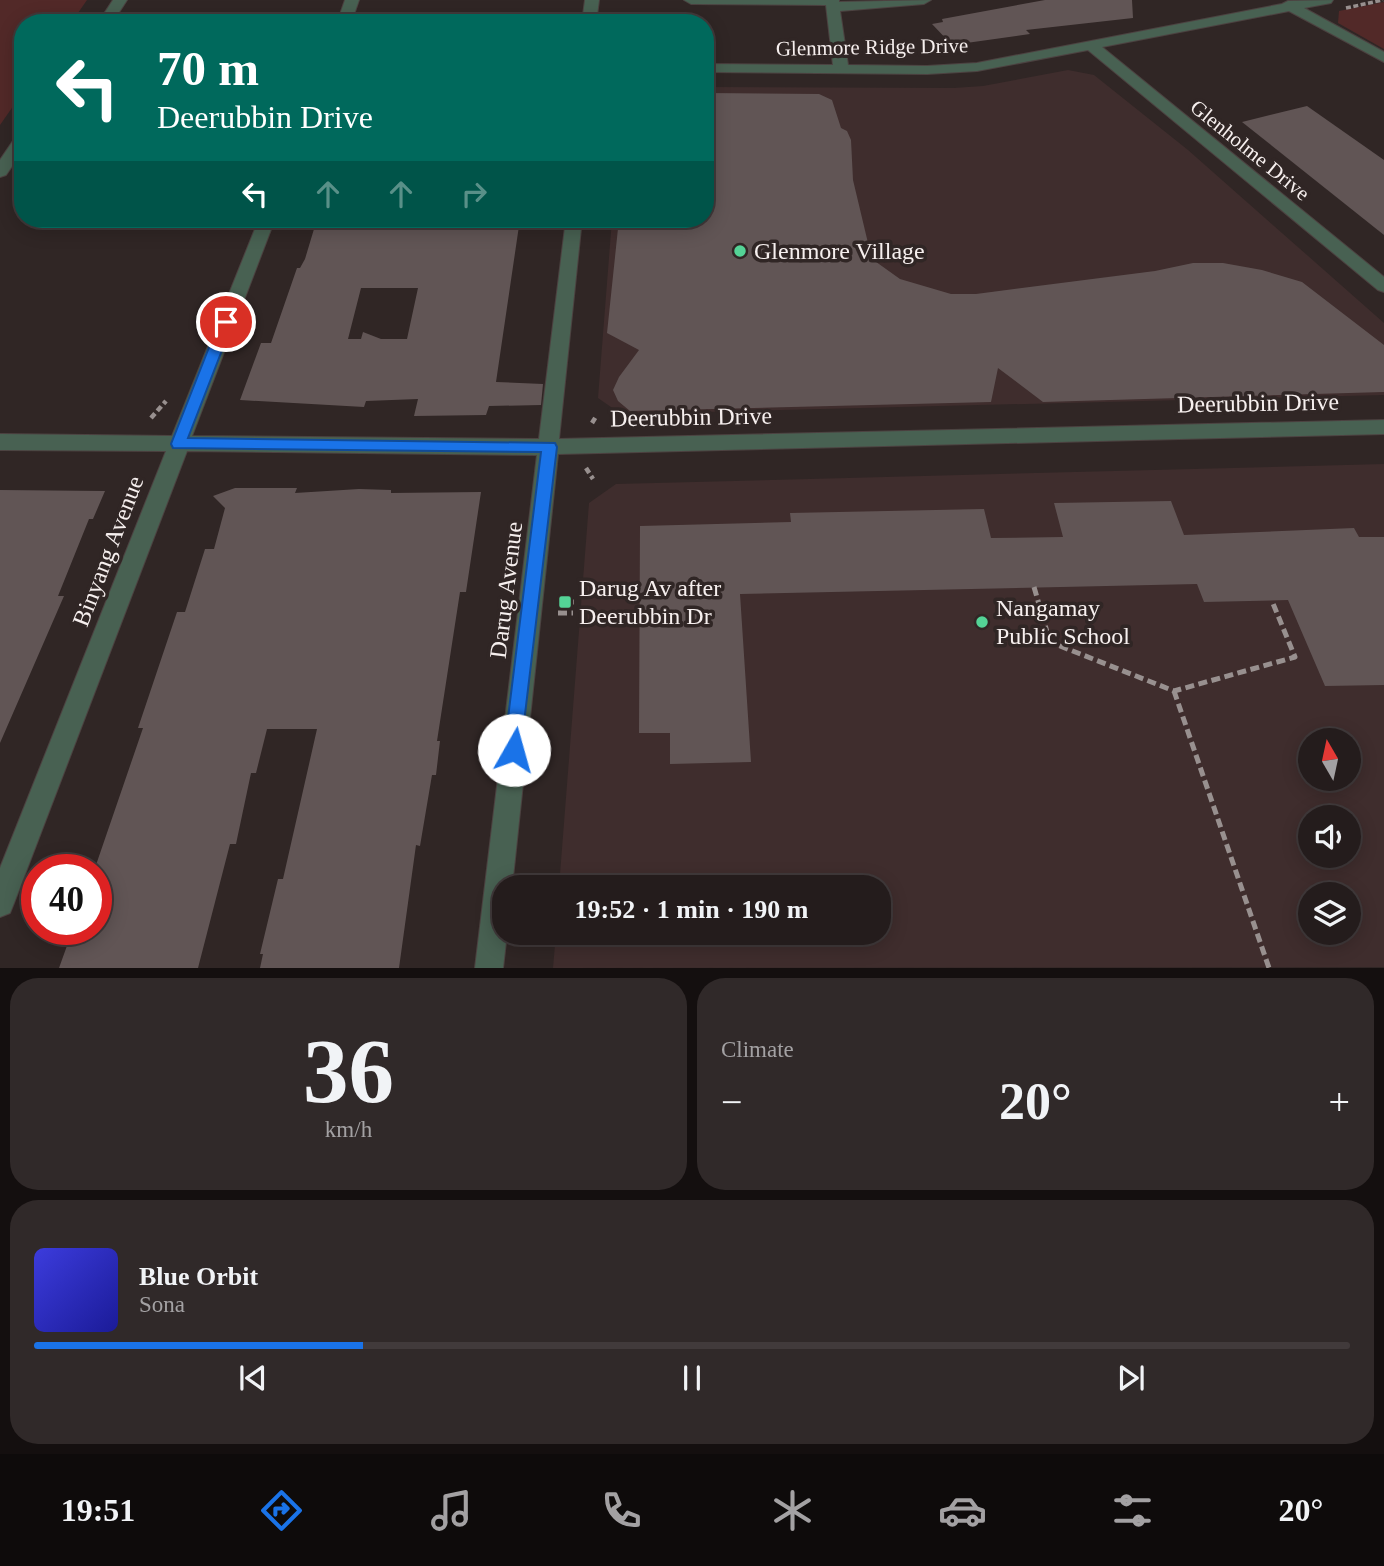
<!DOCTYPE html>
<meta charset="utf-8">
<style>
:root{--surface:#241c1c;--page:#302929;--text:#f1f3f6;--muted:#a3a1a3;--line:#413a3b;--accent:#1a73e8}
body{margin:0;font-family:Georgia,serif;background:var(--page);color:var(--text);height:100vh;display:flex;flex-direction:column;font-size:26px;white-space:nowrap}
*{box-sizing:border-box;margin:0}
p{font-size:23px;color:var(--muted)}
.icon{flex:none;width:38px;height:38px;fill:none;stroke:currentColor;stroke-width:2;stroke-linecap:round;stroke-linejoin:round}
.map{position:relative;height:968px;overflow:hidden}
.details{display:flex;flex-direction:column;gap:10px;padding:10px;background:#140f0f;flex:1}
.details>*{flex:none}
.banner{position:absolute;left:14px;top:14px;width:700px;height:214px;border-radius:28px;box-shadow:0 4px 18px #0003,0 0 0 2px var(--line);background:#00695c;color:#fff;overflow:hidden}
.needle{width:46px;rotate:351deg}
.fabs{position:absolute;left:1298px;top:728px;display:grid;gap:14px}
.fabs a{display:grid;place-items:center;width:63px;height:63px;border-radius:50%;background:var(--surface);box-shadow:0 4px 18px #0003,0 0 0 2px var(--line);font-size:35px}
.speed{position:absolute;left:21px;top:854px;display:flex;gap:14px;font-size:35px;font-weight:700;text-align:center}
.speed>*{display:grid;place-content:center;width:91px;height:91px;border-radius:50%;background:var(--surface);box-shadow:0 4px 18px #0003,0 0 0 2px var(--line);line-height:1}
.speed .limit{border:10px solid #d22;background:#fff;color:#111}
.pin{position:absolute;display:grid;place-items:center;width:60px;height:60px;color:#fff;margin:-30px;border:4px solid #fff;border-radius:50%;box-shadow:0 2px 7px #0007}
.me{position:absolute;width:77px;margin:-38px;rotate:7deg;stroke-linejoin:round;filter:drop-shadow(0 0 5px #0008)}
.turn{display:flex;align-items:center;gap:24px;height:147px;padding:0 28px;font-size:32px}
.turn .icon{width:91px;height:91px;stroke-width:2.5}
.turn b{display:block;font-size:49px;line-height:60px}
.lanes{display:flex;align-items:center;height:66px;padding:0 28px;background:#0003;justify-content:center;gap:35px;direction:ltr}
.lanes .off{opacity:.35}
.big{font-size:52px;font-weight:700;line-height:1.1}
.details .tile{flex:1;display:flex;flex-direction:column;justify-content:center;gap:10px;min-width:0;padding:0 24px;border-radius:28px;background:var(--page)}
.details .dial{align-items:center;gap:0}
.dial b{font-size:91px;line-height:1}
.song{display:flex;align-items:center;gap:21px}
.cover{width:84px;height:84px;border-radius:10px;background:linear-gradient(135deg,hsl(240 70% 55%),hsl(240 70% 35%))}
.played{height:7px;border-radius:4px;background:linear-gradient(90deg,var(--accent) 25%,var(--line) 25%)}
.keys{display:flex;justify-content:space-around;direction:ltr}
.heat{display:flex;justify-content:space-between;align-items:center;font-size:38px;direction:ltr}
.details .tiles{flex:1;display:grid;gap:10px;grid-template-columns:1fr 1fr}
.tile:last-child{grid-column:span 2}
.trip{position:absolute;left:492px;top:875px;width:399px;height:70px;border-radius:28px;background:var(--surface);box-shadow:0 4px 18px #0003,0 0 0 2px var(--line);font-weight:700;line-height:70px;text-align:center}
.dock{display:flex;height:112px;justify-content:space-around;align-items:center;background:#0e0b0b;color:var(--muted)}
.dock .icon{width:49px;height:49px}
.dock .on{color:var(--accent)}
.dock b{font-size:32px;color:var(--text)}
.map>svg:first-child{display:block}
.built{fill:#3f2d2d;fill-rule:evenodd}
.green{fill:#522928}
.building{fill:#615555;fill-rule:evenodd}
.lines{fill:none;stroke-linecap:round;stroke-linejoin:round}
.minor-casing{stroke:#4c4241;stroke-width:2}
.path-far2{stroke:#98908f;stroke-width:3.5;stroke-dasharray:5 2.5;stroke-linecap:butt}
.path-far1{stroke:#98908f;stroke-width:4.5;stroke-dasharray:6 3.5;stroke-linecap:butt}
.path{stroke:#98908f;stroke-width:5;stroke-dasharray:9 4.5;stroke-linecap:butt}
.minor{fill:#486152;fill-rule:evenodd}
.route{fill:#1a73e8;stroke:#114b97;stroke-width:2}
.poi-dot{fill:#54d396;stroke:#302625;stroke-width:2.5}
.labels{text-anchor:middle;stroke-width:7;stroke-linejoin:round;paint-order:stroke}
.far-street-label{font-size:21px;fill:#f6efee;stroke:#302625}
.poi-label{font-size:24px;fill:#f6efee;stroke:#302625;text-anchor:start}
.street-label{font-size:24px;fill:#f6efee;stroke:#302625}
</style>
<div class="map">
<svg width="1384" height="968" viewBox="0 0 1384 968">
<rect width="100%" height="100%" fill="#302625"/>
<g class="built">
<path d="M1068,70L1094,75L1188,150L1384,323V395L621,414L598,398L612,219H705V87L954,88L983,86Z"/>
<path d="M1384,464V967L553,968L556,933H878V887H559L589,503L616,484ZM1311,740H1349V779H1311ZM1311,817H1349V856H1311ZM1311,894H1349V933H1311Z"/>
</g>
<g class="green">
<path d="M0,0H87L71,23H23V92L0,125Z"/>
<path d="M1384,2V49L1338,23L1339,11Z"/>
</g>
<g class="building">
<path d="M1045,0H1132L1133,18L1026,30L1030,34L952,45L932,24L943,22L942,19Z"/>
<path d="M705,93L819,94L832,100L841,128L847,131L851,140L853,180L868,243L865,254L900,279L951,294H976L1155,271L1193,263H1223L1262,270L1302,282L1384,345V392L1043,402L998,368L991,402L630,411L618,401L613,390L619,377L639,350L607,333L619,219H705Z"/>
<path d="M1307,106L1384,160V235L1242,122Z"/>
<path d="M317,219H520L496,382L543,384L541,405L489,406L486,415L414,416L418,399L366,401L364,407L240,400L261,343H271L297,268H300L305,259ZM361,288H418L407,339H381L363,332L361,339H348Z"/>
<path d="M235,488H297L295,493L359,489L391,490V493L481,492L466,592H460L437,741H440L436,775H432L420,846L416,845L399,968H260L263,954H260L278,879H283L317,729H267L256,773H251L236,844H230L198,968H59L73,929H96V865L143,728H138L177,612H185L205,549H214L225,508L213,496Z"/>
<path d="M0,490L105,491L93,519H89L58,596H64L0,743Z"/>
<path d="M1171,501L1184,535L1354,528L1359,537H1384V685L1325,686L1288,600L1204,602L1197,584L740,594L751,762L670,764V733H639L640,526L791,522L790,513L984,509L991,538L1063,537L1054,503Z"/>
</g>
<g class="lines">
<g class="minor-casing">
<g id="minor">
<path d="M113,0H127L112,23H98Z"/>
<path d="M345,0H359L351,23H337Z"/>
<path d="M585,0H599L596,23H582Z"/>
<path d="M684,0H839V2L931,0L924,4L840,11L848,65L927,66L977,63L1282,4L1288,1L1333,0L1331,3L1304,8L1384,52V62L1289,11L1102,47L1384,277V292L1378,290L1088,50L977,71L927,74L705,72V64L833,65L826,5L691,4Z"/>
<path d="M23,133V150L6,175L0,177V160L17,135Z"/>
<path d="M259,219H275L192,436L539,439L566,219H582L559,439L1384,420V434L558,454L512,887H504V933H507L503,968H475L537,455L187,451L14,903L10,913L0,917V868L166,451L0,450V434L172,436Z"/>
</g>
</g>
<path class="path-far2" d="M1346,8L1383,0"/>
<g class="path-far1">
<path d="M151,418L166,401"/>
<path d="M592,423L597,415"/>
<path d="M586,468L593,479"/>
</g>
<g class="path">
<path d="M1034,587L1050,642L1174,691L1295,657L1272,601"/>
<path d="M559,602H574"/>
<path d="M558,613H573"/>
<path d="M1174,691L1269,968"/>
</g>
<use href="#minor" class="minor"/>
</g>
<path class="route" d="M226,317L233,322L188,438L555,443L557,447L520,756L514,759L507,756L504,750L541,452L173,448L171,444L219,322Z"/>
<g class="poi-dot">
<circle cx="740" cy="251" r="7"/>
<rect x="558" y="595" width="14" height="14" rx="3.5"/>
<circle cx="982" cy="622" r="7"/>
</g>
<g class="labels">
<g class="far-street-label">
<text transform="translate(872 47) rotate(-1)" y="7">Glenmore Ridge Drive</text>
<text transform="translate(1250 150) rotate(39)" y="7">Glenholme Drive</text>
</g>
<g class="poi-label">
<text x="754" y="259">Glenmore Village</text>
<text x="579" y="596">Darug Av after<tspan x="579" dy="28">Deerubbin Dr</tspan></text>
<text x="996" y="616">Nangamay<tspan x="996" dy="28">Public School</tspan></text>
</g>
<g class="street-label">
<text transform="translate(1258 403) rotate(-1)" y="8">Deerubbin Drive</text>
<text transform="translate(691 417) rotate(-1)" y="8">Deerubbin Drive</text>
<text transform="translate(108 551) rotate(-69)" y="8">Binyang Avenue</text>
<text transform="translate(506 590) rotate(-83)" y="8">Darug Avenue</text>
</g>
</g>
</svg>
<div class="fabs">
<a><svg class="needle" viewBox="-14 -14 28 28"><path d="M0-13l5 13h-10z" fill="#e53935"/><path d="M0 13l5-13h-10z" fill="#a3a1a3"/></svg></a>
<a><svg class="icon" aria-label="sound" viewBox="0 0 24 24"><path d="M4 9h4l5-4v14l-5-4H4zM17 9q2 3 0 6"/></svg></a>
<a><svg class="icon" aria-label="layers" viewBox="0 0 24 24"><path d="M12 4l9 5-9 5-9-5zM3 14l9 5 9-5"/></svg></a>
</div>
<div class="speed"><div class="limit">40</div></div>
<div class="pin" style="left:226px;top:322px;background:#d93025"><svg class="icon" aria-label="arrive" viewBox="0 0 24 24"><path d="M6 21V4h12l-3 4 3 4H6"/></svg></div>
<svg class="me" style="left:514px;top:750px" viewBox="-20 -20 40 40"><circle r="19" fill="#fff"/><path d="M0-13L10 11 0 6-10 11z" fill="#1a73e8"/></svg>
<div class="trip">19:52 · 1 min · 190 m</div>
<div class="banner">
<div class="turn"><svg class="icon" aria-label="left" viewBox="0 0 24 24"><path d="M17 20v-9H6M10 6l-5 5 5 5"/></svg><div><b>70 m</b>Deerubbin Drive</div></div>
<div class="lanes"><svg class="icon" aria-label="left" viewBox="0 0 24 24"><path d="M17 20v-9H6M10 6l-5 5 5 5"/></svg><svg class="icon off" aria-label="ahead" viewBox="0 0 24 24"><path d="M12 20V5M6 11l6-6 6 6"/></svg><svg class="icon off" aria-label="ahead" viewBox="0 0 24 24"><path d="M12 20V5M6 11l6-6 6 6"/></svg><svg class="icon off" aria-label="right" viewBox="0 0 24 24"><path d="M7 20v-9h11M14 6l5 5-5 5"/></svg></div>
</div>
</div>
<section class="details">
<div class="tiles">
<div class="tile dial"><b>36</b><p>km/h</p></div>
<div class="tile"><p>Climate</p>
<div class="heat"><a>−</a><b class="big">20°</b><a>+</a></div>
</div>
<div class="tile">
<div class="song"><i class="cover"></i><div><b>Blue Orbit</b><p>Sona</p></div></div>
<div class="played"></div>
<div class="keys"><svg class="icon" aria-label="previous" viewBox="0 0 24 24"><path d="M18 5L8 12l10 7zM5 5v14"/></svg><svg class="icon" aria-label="pause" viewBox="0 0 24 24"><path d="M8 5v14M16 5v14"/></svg><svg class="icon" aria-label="next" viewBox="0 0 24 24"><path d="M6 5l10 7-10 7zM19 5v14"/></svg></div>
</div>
</div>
</section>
<nav class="dock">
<b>19:51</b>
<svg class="icon on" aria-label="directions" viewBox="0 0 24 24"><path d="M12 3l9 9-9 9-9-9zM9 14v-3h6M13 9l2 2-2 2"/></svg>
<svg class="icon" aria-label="music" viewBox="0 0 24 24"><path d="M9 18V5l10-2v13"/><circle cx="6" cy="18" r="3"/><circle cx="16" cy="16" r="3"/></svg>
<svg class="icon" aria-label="phone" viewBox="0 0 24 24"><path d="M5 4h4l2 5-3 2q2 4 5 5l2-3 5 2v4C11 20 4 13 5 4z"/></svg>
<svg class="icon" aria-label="climate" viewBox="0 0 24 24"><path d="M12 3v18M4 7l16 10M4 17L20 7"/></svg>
<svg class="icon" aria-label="car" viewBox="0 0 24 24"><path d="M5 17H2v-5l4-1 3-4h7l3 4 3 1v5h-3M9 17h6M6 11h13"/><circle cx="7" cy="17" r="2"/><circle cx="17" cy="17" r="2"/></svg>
<svg class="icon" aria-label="filters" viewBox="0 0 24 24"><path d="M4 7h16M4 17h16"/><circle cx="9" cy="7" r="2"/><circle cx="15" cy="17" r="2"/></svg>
<b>20°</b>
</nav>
